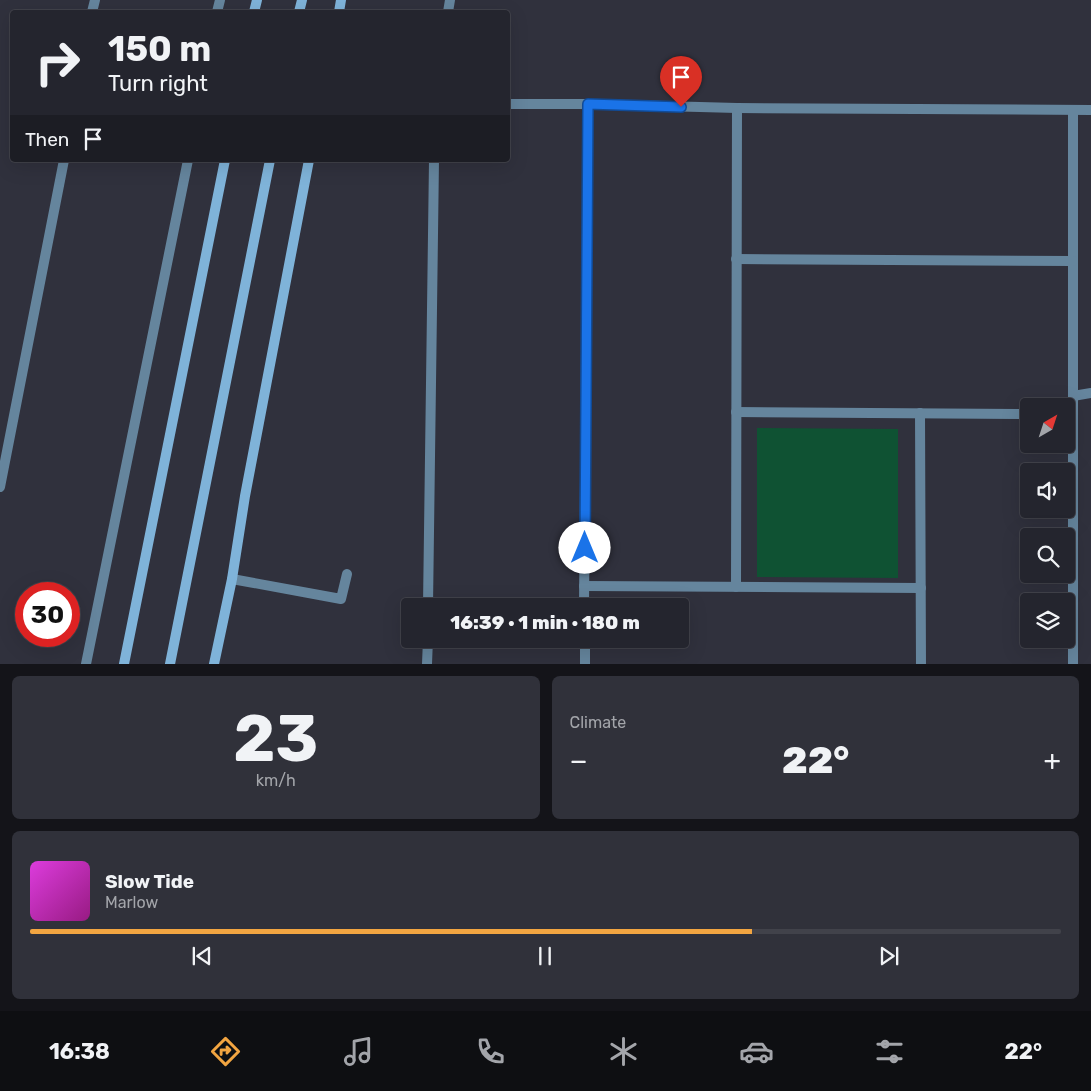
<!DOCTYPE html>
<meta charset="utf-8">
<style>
:root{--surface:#24252e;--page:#30313a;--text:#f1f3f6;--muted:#a3a5aa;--line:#41424a;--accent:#f2a541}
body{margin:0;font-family:Rubik,sans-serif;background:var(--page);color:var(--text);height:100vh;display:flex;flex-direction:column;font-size:19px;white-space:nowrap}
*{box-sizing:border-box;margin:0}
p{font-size:16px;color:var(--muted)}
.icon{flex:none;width:28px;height:28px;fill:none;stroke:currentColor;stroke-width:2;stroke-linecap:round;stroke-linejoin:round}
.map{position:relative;height:664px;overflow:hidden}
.details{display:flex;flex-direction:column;gap:12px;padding:12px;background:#141419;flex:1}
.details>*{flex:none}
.banner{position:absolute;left:10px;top:10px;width:500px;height:152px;border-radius:5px;box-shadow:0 5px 20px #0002,0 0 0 1px var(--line);background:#24252e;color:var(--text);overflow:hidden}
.needle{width:32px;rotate:39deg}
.tools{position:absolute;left:1020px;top:398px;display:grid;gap:10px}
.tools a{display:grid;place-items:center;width:55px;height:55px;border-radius:5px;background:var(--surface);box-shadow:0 5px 20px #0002,0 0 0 1px var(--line);font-size:25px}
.speed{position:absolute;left:15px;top:582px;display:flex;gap:10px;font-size:25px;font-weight:700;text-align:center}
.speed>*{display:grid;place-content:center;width:65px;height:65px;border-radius:50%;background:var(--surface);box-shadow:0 5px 20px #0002,0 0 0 1px var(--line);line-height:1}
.speed .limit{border:8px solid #d22;background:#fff;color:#111}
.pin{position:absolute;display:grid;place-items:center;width:42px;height:42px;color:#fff;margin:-51px -21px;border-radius:50% 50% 50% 0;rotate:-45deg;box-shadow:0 0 5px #0007}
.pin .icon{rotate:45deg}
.me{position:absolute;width:55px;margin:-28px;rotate:0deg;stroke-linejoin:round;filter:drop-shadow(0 0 4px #0008)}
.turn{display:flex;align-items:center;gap:18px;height:105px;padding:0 15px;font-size:22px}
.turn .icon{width:65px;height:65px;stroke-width:2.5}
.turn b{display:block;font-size:35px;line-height:42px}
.then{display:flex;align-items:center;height:48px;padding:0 15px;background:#0003;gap:10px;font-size:19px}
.big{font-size:38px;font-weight:800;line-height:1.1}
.details .card{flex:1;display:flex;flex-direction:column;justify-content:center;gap:8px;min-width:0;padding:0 18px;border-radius:8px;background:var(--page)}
.details .dial{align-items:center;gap:0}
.dial b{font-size:65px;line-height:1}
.song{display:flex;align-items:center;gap:15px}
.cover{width:60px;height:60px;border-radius:8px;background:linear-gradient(135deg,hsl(300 70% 55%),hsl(310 70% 35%))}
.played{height:5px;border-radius:2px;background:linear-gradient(90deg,var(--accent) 70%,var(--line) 70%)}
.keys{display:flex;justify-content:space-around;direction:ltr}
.heat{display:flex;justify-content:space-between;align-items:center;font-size:28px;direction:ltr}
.details .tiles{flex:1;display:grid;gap:12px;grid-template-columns:1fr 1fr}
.card:last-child{grid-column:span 2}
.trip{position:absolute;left:401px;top:598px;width:288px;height:50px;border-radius:5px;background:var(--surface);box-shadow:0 5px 20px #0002,0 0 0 1px var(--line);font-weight:800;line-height:50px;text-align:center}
.tabs{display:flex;height:80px;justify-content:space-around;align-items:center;background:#0e0f12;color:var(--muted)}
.tabs .icon{width:35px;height:35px}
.tabs .selected{color:var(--accent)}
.tabs b{font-size:22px;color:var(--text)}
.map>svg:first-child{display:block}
.green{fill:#0f5233}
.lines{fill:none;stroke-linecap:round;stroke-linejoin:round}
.street{stroke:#65859d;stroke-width:10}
.secondary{stroke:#7fb3d9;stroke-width:10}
.route-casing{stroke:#114b97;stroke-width:12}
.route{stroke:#1a73e8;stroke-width:9}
</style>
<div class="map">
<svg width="1091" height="664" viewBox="0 0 1091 664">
<rect width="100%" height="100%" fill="#30313d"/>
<path class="green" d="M757,428L898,429V578L757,577Z"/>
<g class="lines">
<g class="street">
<path d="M92,12L95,0"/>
<path d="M217,12L220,0"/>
<path d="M448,12L450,0"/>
<path d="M508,104H588L737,108L1091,110"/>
<path d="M1073,110V664"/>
<path d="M736,259L1073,261"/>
<path d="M1073,396L1091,393"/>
<path d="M736,412L1029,414"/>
<path d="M920,413L921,664"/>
<path d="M0,487L64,160"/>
<path d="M232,579L341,599L347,574"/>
<path d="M584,586L921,588"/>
<path d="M736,587L737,108"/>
<path d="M428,606L434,160"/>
<path d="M584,606L588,104"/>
<path d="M585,639V664"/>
<path d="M86,664L188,160"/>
<path d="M427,664L428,639"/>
</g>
<g class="secondary">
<path d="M254,12L257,0"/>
<path d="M299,12L302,0"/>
<path d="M339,12L341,0"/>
<path d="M124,664L225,160"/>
<path d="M170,664L270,160"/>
<path d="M214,664L232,579L245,496L309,160"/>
</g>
</g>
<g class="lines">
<g class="route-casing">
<path id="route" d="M585,548L588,104L681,107"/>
</g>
<use href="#route" class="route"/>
</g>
</svg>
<div class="tools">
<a><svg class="needle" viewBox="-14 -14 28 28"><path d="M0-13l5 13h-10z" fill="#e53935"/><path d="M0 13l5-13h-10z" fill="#a3a5aa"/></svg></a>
<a><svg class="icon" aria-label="sound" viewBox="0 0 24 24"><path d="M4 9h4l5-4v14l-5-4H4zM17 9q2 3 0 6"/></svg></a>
<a><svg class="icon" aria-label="search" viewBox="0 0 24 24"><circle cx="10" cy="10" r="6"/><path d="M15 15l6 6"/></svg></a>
<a><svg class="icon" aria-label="layers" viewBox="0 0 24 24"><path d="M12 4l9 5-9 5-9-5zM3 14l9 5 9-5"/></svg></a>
</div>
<div class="speed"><div class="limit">30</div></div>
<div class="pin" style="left:681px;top:107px;background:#d93025"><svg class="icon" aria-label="arrive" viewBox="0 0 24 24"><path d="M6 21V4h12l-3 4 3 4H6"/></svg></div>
<svg class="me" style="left:585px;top:548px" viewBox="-20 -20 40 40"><circle r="19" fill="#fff"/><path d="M0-13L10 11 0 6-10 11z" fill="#1a73e8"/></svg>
<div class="trip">16:39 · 1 min · 180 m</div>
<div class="banner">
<div class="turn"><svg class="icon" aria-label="right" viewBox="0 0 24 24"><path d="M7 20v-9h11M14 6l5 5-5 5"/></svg><div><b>150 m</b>Turn right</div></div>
<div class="then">Then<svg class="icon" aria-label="arrive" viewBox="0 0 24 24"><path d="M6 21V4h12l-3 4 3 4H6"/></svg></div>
</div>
</div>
<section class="details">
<div class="tiles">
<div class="card dial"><b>23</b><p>km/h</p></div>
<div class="card"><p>Climate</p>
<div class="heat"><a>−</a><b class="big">22°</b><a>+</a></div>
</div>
<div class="card">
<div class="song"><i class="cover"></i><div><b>Slow Tide</b><p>Marlow</p></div></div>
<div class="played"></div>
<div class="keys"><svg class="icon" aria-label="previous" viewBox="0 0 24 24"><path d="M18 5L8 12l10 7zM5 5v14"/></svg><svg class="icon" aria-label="pause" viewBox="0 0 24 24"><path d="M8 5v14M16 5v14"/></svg><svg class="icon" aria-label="next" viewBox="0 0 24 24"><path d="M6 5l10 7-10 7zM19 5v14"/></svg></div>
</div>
</div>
</section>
<nav class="tabs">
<b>16:38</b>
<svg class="icon selected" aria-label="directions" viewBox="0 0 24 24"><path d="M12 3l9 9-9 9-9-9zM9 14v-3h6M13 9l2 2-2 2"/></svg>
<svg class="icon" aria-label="music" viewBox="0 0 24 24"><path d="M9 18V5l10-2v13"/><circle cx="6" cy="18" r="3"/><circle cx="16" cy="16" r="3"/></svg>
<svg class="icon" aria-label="phone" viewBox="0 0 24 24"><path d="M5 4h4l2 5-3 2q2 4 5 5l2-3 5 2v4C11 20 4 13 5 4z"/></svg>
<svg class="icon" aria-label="climate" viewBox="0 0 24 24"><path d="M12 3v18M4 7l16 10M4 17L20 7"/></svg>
<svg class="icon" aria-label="car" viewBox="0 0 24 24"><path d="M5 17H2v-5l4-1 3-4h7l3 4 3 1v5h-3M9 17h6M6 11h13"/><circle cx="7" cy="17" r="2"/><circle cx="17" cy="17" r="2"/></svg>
<svg class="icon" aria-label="filters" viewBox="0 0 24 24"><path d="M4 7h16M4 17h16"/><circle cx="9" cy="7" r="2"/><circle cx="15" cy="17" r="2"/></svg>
<b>22°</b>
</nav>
